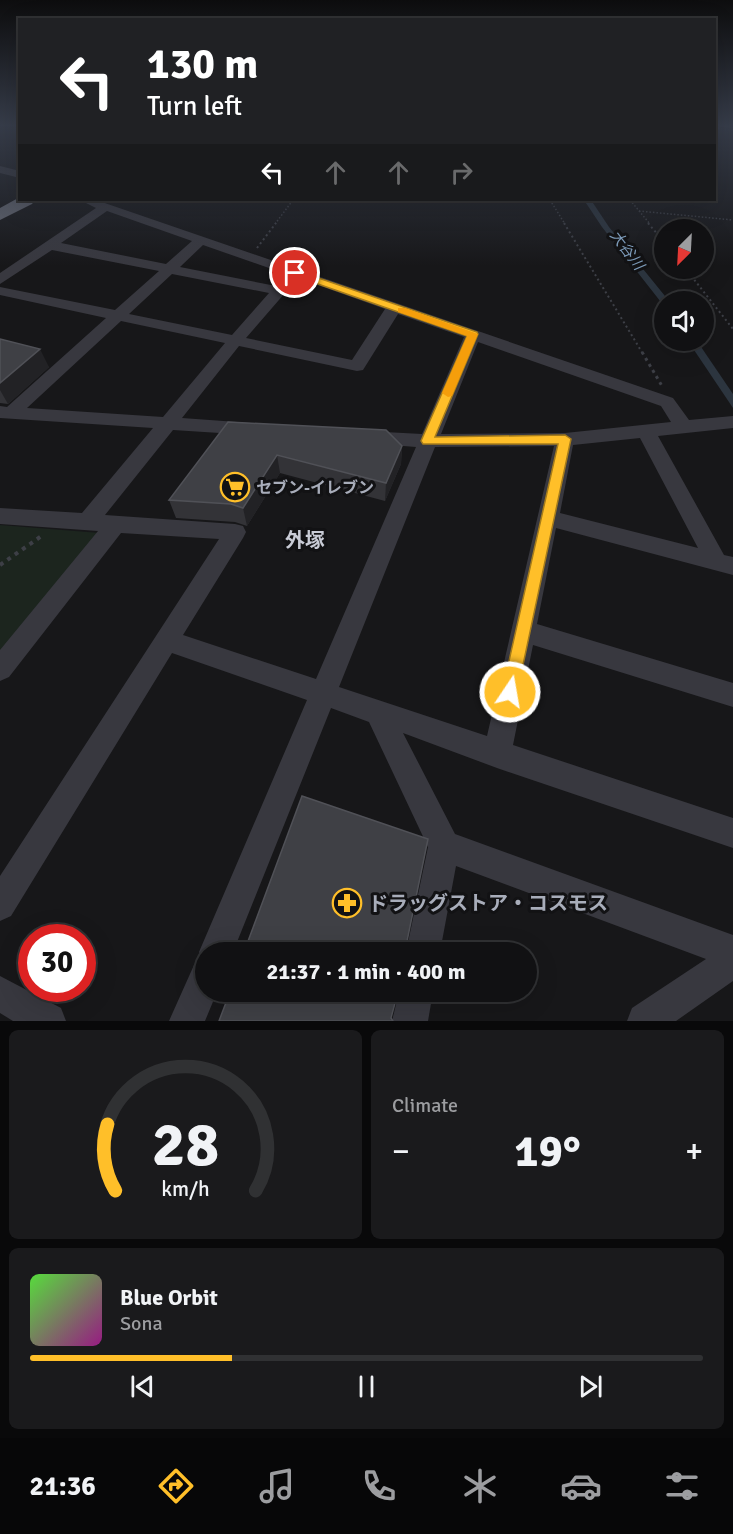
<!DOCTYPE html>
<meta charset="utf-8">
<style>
:root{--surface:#111113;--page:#1a1a1c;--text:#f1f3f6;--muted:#9c9da0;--line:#303133;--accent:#ffbf29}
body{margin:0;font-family:Signika,"Noto Sans JP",sans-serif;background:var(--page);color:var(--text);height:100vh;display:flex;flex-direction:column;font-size:22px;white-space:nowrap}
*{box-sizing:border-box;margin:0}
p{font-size:20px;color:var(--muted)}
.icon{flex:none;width:33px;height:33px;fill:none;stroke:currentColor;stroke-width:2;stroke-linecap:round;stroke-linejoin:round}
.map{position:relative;height:1021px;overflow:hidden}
.details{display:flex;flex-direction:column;gap:9px;padding:9px;background:#09090a;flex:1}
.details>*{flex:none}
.guide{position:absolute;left:18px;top:18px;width:698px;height:183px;border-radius:0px;box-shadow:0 6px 24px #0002,0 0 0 2px var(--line);background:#202124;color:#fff;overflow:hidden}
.needle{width:39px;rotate:204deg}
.buttons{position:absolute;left:654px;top:219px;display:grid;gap:12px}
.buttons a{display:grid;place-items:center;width:60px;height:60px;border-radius:50%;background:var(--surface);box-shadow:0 6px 24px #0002,0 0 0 2px var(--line);font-size:30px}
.speed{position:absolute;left:18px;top:924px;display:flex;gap:12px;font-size:30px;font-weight:700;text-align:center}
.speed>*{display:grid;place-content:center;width:78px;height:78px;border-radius:50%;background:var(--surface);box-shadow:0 6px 24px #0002,0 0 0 2px var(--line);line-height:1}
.speed .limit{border:9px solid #d22;background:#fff;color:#111}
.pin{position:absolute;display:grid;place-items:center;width:51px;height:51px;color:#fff;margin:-26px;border:3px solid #fff;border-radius:50%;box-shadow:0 2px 6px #0007}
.me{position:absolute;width:66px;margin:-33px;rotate:12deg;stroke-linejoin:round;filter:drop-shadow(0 0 4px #0008)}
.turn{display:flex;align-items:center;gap:21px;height:126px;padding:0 30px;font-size:27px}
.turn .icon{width:78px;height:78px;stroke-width:2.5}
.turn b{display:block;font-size:42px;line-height:51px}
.lanes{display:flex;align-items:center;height:57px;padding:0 30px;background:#0003;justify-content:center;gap:30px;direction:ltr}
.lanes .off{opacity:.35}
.big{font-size:45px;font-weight:700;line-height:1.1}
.details .card{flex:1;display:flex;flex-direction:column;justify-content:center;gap:9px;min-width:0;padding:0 21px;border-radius:9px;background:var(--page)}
.details .dial{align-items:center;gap:0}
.dial svg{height:156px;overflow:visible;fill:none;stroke:var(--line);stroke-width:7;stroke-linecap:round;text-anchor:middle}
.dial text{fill:var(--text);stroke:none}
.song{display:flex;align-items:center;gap:18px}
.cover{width:72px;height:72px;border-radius:9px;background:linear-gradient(135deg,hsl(110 70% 55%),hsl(310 70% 35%))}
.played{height:6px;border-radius:3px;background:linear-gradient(90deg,var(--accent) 30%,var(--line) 30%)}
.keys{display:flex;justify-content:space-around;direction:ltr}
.heat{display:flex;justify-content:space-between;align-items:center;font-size:33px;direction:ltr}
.details .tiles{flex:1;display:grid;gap:9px;grid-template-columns:1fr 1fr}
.card:last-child{grid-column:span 2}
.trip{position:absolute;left:195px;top:942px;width:342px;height:60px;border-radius:30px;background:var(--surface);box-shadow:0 6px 24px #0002,0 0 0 2px var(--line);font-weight:700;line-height:60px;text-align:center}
.tabs{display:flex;height:96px;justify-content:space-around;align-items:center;background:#070708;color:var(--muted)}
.tabs .icon{width:42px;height:42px}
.tabs .selected{color:var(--accent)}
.tabs b{font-size:27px;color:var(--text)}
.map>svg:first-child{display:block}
.green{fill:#1c251e}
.water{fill:#2c353f}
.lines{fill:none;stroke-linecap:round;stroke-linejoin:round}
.path-far3{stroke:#3d3f46;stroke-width:1.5;stroke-dasharray:1.5 2;stroke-linecap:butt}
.path-far2{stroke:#3d3f46;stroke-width:2;stroke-dasharray:2 3;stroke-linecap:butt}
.path-far1{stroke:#3d3f46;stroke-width:3;stroke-dasharray:3 4;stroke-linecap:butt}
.path{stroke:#3d3f46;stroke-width:4;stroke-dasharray:4 5;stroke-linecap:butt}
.minor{fill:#38383f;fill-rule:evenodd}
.highway{fill:#636670;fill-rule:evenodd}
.rail-casing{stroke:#4a4c54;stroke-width:4}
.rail{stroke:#121214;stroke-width:2;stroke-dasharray:8;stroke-linecap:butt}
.wall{fill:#333337}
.shaded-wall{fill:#222225}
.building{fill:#3f4045;stroke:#505157;stroke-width:1.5}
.route{fill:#ffbf29;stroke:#a67c1b;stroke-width:1.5}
.slow{fill:#f59e0b}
.labels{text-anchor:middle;stroke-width:6;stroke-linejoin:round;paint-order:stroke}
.far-water-label{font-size:15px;font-style:italic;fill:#7c9ab8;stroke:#121214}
.poi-label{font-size:16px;font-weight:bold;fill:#a8adba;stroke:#121214;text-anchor:start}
.quarter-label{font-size:20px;font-weight:bold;fill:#c9ccd6;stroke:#121214}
.near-poi-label{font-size:20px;font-weight:bold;fill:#a8adba;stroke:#121214;text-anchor:start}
</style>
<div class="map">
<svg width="733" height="1021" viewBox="0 0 733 1021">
<rect width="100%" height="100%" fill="#171719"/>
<path class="green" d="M0,525L100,533L0,659Z"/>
<g class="water">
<path d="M584,200H591L609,227L669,301L664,302V306L602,227Z"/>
<path d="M688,341H697L733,394V408Z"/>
</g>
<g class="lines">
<g class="path-far3">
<path d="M714,128L733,130"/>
<path d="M550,200L565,224"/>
<path d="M630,200L650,224"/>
<path d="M639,211L733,220"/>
<path d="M275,224L293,200"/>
</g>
<g class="path-far2">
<path d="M564,223L643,354"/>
<path d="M648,223L664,242"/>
<path d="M257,248L276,223"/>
<path d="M685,268L733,329"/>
</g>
<path class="path-far1" d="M642,352L662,386"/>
<path class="path" d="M0,565L43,535"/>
<g class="minor">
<path d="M0,166L20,171V178L0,173Z"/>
<path d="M80,200H96L673,398L689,420L733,416V428L658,436L724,555L733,557V575L556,528L537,624L733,683V707L533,645L513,745L733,818V848L497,768L403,733L455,834L733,935V981L676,1021H627L632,1008L706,959L456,866L440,952H406L428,847L369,722L331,708L233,952H206V992H217L205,1021H169L194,965L203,961L199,952L307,700L172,653L11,916L0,921V876L219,539L121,533L9,677L0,681V650L98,531L0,524V508L82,513L153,428L0,418V406L7,407L106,318L0,295V287L115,310L159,271L52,250L0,284V273L96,208ZM107,211L192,241L166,264L61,243ZM203,245L286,274L276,286L180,267ZM172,274L269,293L232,335L129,314ZM298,278L385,309L352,360L246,338ZM398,314L464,337L422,434L366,431L359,432L357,437L359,442L366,443L416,447L316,679L183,635L243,538L246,532L243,526L235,524L105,515L173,430L251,435L258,433L260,429L258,425L251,423L182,418L239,346L357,371L363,370ZM121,321L225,343L163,417L27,408ZM478,342L661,406L671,422L565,433L441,434ZM640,438L698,548L560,513L573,445ZM554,446L487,736L339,687L435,447Z"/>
<path d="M0,976L61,1008L66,1021H13L0,1013Z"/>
<path d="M399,992H433L428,1021H392Z"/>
</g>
<path class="highway" d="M20,197V200H35L32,204L0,220V208Z"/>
<g class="rail-casing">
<path id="rail" d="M714,124L733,126"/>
</g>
<use href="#rail" class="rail"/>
</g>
<g class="wall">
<path d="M0,339L49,367L8,404L0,403Z"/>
<path d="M228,422L402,446L401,464L385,501L280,473L247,526L235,522L176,518L169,500Z"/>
</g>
<g class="shaded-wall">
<path d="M40,349L49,367L8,404L0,390V383Z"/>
<path d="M402,446L401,464L385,501L386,483Z"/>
<path d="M277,455L280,473L247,526L243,508Z"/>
</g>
<g class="building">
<path d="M0,339L40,349L0,383Z"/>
<path d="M228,422L386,430L402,446L386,483L277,455L243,508L231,504L169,500Z"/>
<path d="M302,796L428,839L406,946L408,949H415L414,952H244Z"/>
<path d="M230,992H398L391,1018L393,1021H219Z"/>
</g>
<linearGradient id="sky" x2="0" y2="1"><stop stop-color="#0d0d0e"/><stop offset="0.47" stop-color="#363c49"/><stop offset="1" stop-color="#363c49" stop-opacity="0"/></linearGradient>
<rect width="733" height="266" fill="url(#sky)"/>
<path class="route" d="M292,271H298L477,332L478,334L435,437L565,435L571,439L516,698L510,700L504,698L502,692L558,444H423L421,441L467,336L292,275Z"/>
<path class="slow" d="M398,308H405L478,334L452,396L448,397L442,393L467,336L398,312Z"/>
<defs>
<g id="supermarket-ring" transform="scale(1.5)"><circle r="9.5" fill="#121214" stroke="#ffbf29" stroke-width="1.5"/><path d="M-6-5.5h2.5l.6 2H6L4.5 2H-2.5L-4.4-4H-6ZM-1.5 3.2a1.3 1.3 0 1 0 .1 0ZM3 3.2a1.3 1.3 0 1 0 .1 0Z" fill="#ffbf29"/></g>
<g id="pharmacy-ring" transform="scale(1.5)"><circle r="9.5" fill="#121214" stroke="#ffbf29" stroke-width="1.5"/><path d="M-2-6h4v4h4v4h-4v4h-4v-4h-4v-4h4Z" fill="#ffbf29"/></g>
</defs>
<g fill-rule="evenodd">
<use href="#supermarket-ring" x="235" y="487"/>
<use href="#pharmacy-ring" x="347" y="903"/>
</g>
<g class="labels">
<g class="far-water-label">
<text transform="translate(627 250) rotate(53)" y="5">大谷川</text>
</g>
<g class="poi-label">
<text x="256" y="493">セブン-イレブン</text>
</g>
<g class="quarter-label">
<text x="305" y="547">外塚</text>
</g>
<g class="near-poi-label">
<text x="368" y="910">ドラッグストア・コスモス</text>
</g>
</g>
</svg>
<div class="buttons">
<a><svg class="needle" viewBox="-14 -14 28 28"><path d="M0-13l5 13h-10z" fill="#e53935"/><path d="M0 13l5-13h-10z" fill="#9c9da0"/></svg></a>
<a><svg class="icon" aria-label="sound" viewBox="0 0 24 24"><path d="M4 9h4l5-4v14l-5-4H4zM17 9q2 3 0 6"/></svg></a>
</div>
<div class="speed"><div class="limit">30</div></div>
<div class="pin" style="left:295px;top:273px;background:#d93025"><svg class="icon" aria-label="arrive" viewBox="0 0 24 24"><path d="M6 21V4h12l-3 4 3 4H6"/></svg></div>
<svg class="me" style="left:510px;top:692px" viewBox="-20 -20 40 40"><circle r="17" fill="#ffbf29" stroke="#fff" stroke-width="3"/><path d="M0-11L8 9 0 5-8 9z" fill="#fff"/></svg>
<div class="trip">21:37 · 1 min · 400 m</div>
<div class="guide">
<div class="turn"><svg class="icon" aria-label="left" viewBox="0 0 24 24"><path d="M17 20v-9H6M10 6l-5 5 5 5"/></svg><div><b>130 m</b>Turn left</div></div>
<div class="lanes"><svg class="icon" aria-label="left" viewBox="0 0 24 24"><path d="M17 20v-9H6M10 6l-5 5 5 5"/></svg><svg class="icon off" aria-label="ahead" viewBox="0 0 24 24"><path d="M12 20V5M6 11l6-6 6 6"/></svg><svg class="icon off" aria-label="ahead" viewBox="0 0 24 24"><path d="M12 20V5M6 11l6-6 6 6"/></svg><svg class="icon off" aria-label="right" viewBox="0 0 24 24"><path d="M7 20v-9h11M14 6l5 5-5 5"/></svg></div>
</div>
</div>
<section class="details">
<div class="tiles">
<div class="card dial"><svg viewBox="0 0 100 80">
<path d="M14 69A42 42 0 1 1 86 69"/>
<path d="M14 69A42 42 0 0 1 10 35" stroke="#ffbf29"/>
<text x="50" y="56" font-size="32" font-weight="700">28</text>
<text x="50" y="72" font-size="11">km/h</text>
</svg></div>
<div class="card"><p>Climate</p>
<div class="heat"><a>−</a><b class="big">19°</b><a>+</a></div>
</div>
<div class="card">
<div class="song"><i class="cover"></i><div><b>Blue Orbit</b><p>Sona</p></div></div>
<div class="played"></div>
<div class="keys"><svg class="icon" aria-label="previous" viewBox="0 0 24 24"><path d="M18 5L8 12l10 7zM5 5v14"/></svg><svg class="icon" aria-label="pause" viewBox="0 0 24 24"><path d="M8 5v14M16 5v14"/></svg><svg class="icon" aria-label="next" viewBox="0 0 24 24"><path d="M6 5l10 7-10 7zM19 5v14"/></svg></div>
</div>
</div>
</section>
<nav class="tabs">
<b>21:36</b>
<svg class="icon selected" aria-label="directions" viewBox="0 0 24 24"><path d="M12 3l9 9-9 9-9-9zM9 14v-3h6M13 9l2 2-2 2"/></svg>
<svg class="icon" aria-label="music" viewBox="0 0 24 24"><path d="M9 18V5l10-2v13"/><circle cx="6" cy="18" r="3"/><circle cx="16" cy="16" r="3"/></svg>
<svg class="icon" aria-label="phone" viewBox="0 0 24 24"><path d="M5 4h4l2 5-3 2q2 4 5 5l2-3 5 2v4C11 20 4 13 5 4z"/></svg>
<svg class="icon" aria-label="climate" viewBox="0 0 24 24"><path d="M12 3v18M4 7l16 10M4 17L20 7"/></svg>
<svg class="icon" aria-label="car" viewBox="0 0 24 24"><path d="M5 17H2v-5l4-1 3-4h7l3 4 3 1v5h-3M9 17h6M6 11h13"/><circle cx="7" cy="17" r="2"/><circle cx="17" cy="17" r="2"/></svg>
<svg class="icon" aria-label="filters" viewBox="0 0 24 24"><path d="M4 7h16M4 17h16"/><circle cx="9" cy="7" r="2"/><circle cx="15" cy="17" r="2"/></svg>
</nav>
